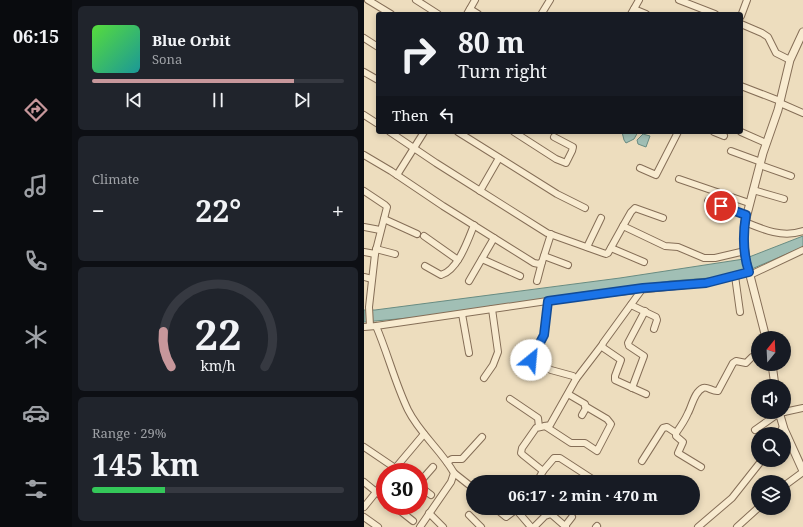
<!DOCTYPE html>
<meta charset="utf-8">
<style>
:root{--surface:#171b24;--page:#20242c;--text:#f1f3f6;--muted:#9ea1a6;--line:#363941;--accent:#c7979b}
body{margin:0;font-family:"Noto Serif",serif;background:var(--page);color:var(--text);height:100vh;display:flex;flex-direction:column;font-size:15px;white-space:nowrap}
*{box-sizing:border-box;margin:0}
p{font-size:13px;color:var(--muted)}
.icon{flex:none;width:22px;height:22px;fill:none;stroke:currentColor;stroke-width:2;stroke-linecap:round;stroke-linejoin:round}
.map{position:relative;flex:1;overflow:hidden}
.sheet{display:flex;flex-direction:column;gap:6px;padding:6px;background:#0d0f14;width:292px}
.sheet>*{flex:none}
.guide{position:absolute;left:12px;top:12px;width:367px;height:122px;border-radius:4px;box-shadow:0 2px 6px #0003;background:#171b24;color:var(--text);overflow:hidden}
.needle{width:26px;rotate:18deg}
.buttons{position:absolute;left:387px;top:331px;display:grid;gap:8px}
.buttons a{display:grid;place-items:center;width:40px;height:40px;border-radius:50%;background:var(--surface);box-shadow:0 2px 6px #0003;font-size:20px}
.speed{position:absolute;left:12px;top:463px;display:flex;gap:8px;font-size:20px;font-weight:700;text-align:center}
.speed>*{display:grid;place-content:center;width:52px;height:52px;border-radius:50%;background:var(--surface);box-shadow:0 2px 6px #0003;line-height:1}
.speed .limit{border:6px solid #d22;background:#fff;color:#111}
.pin{position:absolute;display:grid;place-items:center;width:34px;height:34px;color:#fff;margin:-17px;border:2px solid #fff;border-radius:50%;box-shadow:0 1px 4px #0007}
.me{position:absolute;width:44px;margin:-22px;rotate:28deg;stroke-linejoin:round;filter:drop-shadow(0 0 3px #0008)}
.turn{display:flex;align-items:center;gap:14px;height:84px;padding:0 16px;font-size:18px}
.turn .icon{width:52px;height:52px;stroke-width:2.5}
.turn b{display:block;font-size:28px;line-height:34px}
.then{display:flex;align-items:center;height:38px;padding:0 16px;background:#0003;gap:8px;font-size:15px}
.big{font-size:30px;font-weight:700;line-height:1.1}
.sheet .card{flex:1;display:flex;flex-direction:column;justify-content:center;gap:6px;min-width:0;padding:0 14px;border-radius:6px;background:var(--page)}
.sheet .dial{align-items:center;gap:0}
.dial svg{height:104px;overflow:visible;fill:none;stroke:var(--line);stroke-width:7;stroke-linecap:round;text-anchor:middle}
.dial text{fill:var(--text);stroke:none}
.song{display:flex;align-items:center;gap:12px}
.cover{width:48px;height:48px;border-radius:6px;background:linear-gradient(135deg,hsl(110 70% 55%),hsl(180 70% 35%))}
.played{height:4px;border-radius:2px;background:linear-gradient(90deg,var(--accent) 80%,var(--line) 80%)}
.keys{display:flex;justify-content:space-around;direction:ltr}
.heat{display:flex;justify-content:space-between;align-items:center;font-size:22px;direction:ltr}
.charge{height:6px;border-radius:3px;background:linear-gradient(90deg,#34c759 29%,var(--line) 0)}
.trip{position:absolute;left:102px;top:475px;width:234px;height:40px;border-radius:20px;background:var(--surface);box-shadow:0 2px 6px #0003;font-weight:700;line-height:40px;text-align:center}
main{display:flex;flex:1;min-height:0}
.tab-bar{display:flex;flex-direction:column;width:72px;justify-content:space-around;align-items:center;background:#090b0e;color:var(--muted)}
.tab-bar .icon{width:28px;height:28px}
.tab-bar .current{color:var(--accent)}
.tab-bar b{font-size:18px;color:var(--text)}
.map>svg:first-child{display:block}
.water{fill:#a1bfb5;stroke:#698c82}
.lines{fill:none;stroke-linecap:round;stroke-linejoin:round}
.minor-casing{stroke:#856e57;stroke-width:8}
.tertiary-casing{stroke:#856e57;stroke-width:9}
.minor{stroke:#f8ebd0;stroke-width:6}
.tertiary{stroke:#f8ebd0;stroke-width:7}
.route-casing{stroke:#114b97;stroke-width:10}
.route{stroke:#1a73e8;stroke-width:7}
</style>
<main>
<nav class="tab-bar">
<b>06:15</b>
<svg class="icon current" aria-label="directions" viewBox="0 0 24 24"><path d="M12 3l9 9-9 9-9-9zM9 14v-3h6M13 9l2 2-2 2"/></svg>
<svg class="icon" aria-label="music" viewBox="0 0 24 24"><path d="M9 18V5l10-2v13"/><circle cx="6" cy="18" r="3"/><circle cx="16" cy="16" r="3"/></svg>
<svg class="icon" aria-label="phone" viewBox="0 0 24 24"><path d="M5 4h4l2 5-3 2q2 4 5 5l2-3 5 2v4C11 20 4 13 5 4z"/></svg>
<svg class="icon" aria-label="climate" viewBox="0 0 24 24"><path d="M12 3v18M4 7l16 10M4 17L20 7"/></svg>
<svg class="icon" aria-label="car" viewBox="0 0 24 24"><path d="M5 17H2v-5l4-1 3-4h7l3 4 3 1v5h-3M9 17h6M6 11h13"/><circle cx="7" cy="17" r="2"/><circle cx="17" cy="17" r="2"/></svg>
<svg class="icon" aria-label="filters" viewBox="0 0 24 24"><path d="M4 7h16M4 17h16"/><circle cx="9" cy="7" r="2"/><circle cx="15" cy="17" r="2"/></svg>
</nav>
<section class="sheet">
<div class="card">
<div class="song"><i class="cover"></i><div><b>Blue Orbit</b><p>Sona</p></div></div>
<div class="played"></div>
<div class="keys"><svg class="icon" aria-label="previous" viewBox="0 0 24 24"><path d="M18 5L8 12l10 7zM5 5v14"/></svg><svg class="icon" aria-label="pause" viewBox="0 0 24 24"><path d="M8 5v14M16 5v14"/></svg><svg class="icon" aria-label="next" viewBox="0 0 24 24"><path d="M6 5l10 7-10 7zM19 5v14"/></svg></div>
</div>
<div class="card"><p>Climate</p>
<div class="heat"><a>−</a><b class="big">22°</b><a>+</a></div>
</div>
<div class="card dial"><svg viewBox="0 0 100 80">
<path d="M14 69A42 42 0 1 1 86 69"/>
<path d="M14 69A42 42 0 0 1 8 42" stroke="#c7979b"/>
<text x="50" y="56" font-size="32" font-weight="700">22</text>
<text x="50" y="72" font-size="11">km/h</text>
</svg></div>
<div class="card"><p>Range · 29%</p><b class="big">145 km</b><div class="charge"></div></div>
</section>
<div class="map">
<svg width="439" height="527" viewBox="0 0 439 527">
<rect width="100%" height="100%" fill="#edddbe"/>
<g class="water">
<path d="M258,132H274L270,139L262,143L260,140Z"/>
<path d="M279,134L286,136L282,147L274,144L273,140Z"/>
<path d="M439,236V247L376,274L358,277L306,281L89,314L0,322V310H11L256,278L380,259Z"/>
</g>
<g class="lines">
<g class="minor-casing">
<g id="minor">
<path d="M4,0L27,14"/>
<path d="M52,0L74,14"/>
<path d="M315,0L351,14"/>
<path d="M106,9L114,14"/>
<path d="M270,9L282,14"/>
<path d="M178,13L186,0"/>
<path d="M103,14L111,0"/>
<path d="M267,14L275,0"/>
<path d="M377,16L383,0"/>
<path d="M377,24L398,33L404,37L412,53L426,60"/>
<path d="M0,38L14,47"/>
<path d="M0,72L14,80"/>
<path d="M377,86L416,101"/>
<path d="M416,103L439,113"/>
<path d="M0,115L14,124"/>
<path d="M26,132L72,163L183,233L239,253L242,254L244,253L259,226L301,246L314,247L340,258H351L381,251"/>
<path d="M94,132L193,194L221,208"/>
<path d="M150,132L192,159L202,163L208,151L209,147L190,137"/>
<path d="M350,132L360,136"/>
<path d="M377,132L402,143"/>
<path d="M367,151L397,162"/>
<path d="M0,155L27,171L79,206L170,263L175,264L178,262L187,234"/>
<path d="M396,165L427,176"/>
<path d="M276,168L292,175L314,132"/>
<path d="M33,175L60,132"/>
<path d="M315,179L385,203"/>
<path d="M389,190L420,199"/>
<path d="M0,191L21,205L23,207L11,254L5,307L6,326"/>
<path d="M116,191L135,158"/>
<path d="M344,201L382,215"/>
<path d="M20,219L53,234"/>
<path d="M381,222C400,230 419,238 439,231"/>
<path d="M259,226L267,212L271,208L299,218"/>
<path d="M0,227L16,230"/>
<path d="M60,236L94,260"/>
<path d="M223,247L237,218"/>
<path d="M247,248L280,262"/>
<path d="M12,249L31,254"/>
<path d="M0,252L11,254"/>
<path d="M180,256L204,265"/>
<path d="M118,259L156,276"/>
<path d="M61,266L77,275C94,270 104,240 110,225"/>
<path d="M386,275L439,250"/>
<path d="M371,276L376,312"/>
<path d="M0,277L8,279"/>
<path d="M105,281L130,238"/>
<path d="M173,281L178,262"/>
<path d="M279,288L239,343L238,347L257,360L251,376V380L282,394"/>
<path d="M267,305L292,317L293,320L290,329"/>
<path d="M98,314L105,353"/>
<path d="M12,326C24,354 31,383 44,410C56,434 77,450 90,473L87,482L56,527"/>
<path d="M0,327L12,326L224,295L342,283L385,272"/>
<path d="M120,378L129,365L134,352L128,309"/>
<path d="M212,379L238,345"/>
<path d="M268,388L280,356L265,346L264,343L281,311"/>
<path d="M204,394L221,404L222,408L218,415"/>
<path d="M146,399L174,418L175,427"/>
<path d="M420,412L439,408"/>
<path d="M181,426L207,443H221L233,451L247,424L243,419L221,406"/>
<path d="M391,430L415,413L420,412"/>
<path d="M415,434L419,427"/>
<path d="M0,447L37,472"/>
<path d="M278,461L299,428L303,427L312,433"/>
<path d="M83,462L88,459H98L118,437"/>
<path d="M337,467L314,453L319,442L312,436V433C317,426 321,420 324,413C328,406 330,392 339,388C343,386 349,392 354,391L369,363L372,361L382,363L388,357L394,355"/>
<path d="M179,471L190,458H196L233,482"/>
<path d="M28,472L60,434"/>
<path d="M90,473L109,488"/>
<path d="M0,482L21,499"/>
<path d="M173,482L179,471L159,455L157,453L158,448L172,428L186,425L212,379L209,376L187,370L167,360L180,335L184,301"/>
<path d="M55,483L69,467"/>
<path d="M55,486L67,495"/>
<path d="M420,486L439,472"/>
<path d="M30,506L49,521"/>
<path d="M0,507L21,481"/>
<path d="M131,508L142,517L154,508"/>
<path d="M154,508L155,513L167,527"/>
<path d="M65,513L79,527"/>
<path d="M105,515L117,527"/>
<path d="M0,517L14,527"/>
<path d="M201,526L208,517"/>
<path d="M170,527L181,516L187,514L202,527"/>
<path d="M232,527L233,526"/>
<path d="M334,527L368,498L398,460"/>
<path d="M373,527L394,508"/>
</g>
</g>
<g class="tertiary-casing">
<g id="tertiary">
<path d="M402,338L381,256L380,237L381,222L399,153L414,110L426,60L439,32"/>
<path d="M408,364L411,386"/>
<path d="M415,412L420,429L439,471"/>
</g>
</g>
<use href="#minor" class="minor"/>
<use href="#tertiary" class="tertiary"/>
</g>
<g class="lines">
<g class="route-casing">
<path id="route" d="M167,360L180,335L184,301L279,288L342,283L385,272C379,254 379,233 382,215L357,206"/>
</g>
<use href="#route" class="route"/>
</g>
</svg>
<div class="buttons">
<a><svg class="needle" viewBox="-14 -14 28 28"><path d="M0-13l5 13h-10z" fill="#e53935"/><path d="M0 13l5-13h-10z" fill="#9ea1a6"/></svg></a>
<a><svg class="icon" aria-label="sound" viewBox="0 0 24 24"><path d="M4 9h4l5-4v14l-5-4H4zM17 9q2 3 0 6"/></svg></a>
<a><svg class="icon" aria-label="search" viewBox="0 0 24 24"><circle cx="10" cy="10" r="6"/><path d="M15 15l6 6"/></svg></a>
<a><svg class="icon" aria-label="layers" viewBox="0 0 24 24"><path d="M12 4l9 5-9 5-9-5zM3 14l9 5 9-5"/></svg></a>
</div>
<div class="speed"><div class="limit">30</div></div>
<div class="pin" style="left:357px;top:206px;background:#d93025"><svg class="icon" aria-label="arrive" viewBox="0 0 24 24"><path d="M6 21V4h12l-3 4 3 4H6"/></svg></div>
<svg class="me" style="left:167px;top:360px" viewBox="-20 -20 40 40"><circle r="19" fill="#fff"/><path d="M0-13L10 11 0 6-10 11z" fill="#1a73e8"/></svg>
<div class="trip">06:17 · 2 min · 470 m</div>
<div class="guide">
<div class="turn"><svg class="icon" aria-label="right" viewBox="0 0 24 24"><path d="M7 20v-9h11M14 6l5 5-5 5"/></svg><div><b>80 m</b>Turn right</div></div>
<div class="then">Then<svg class="icon" aria-label="left" viewBox="0 0 24 24"><path d="M17 20v-9H6M10 6l-5 5 5 5"/></svg></div>
</div>
</div>
</main>
